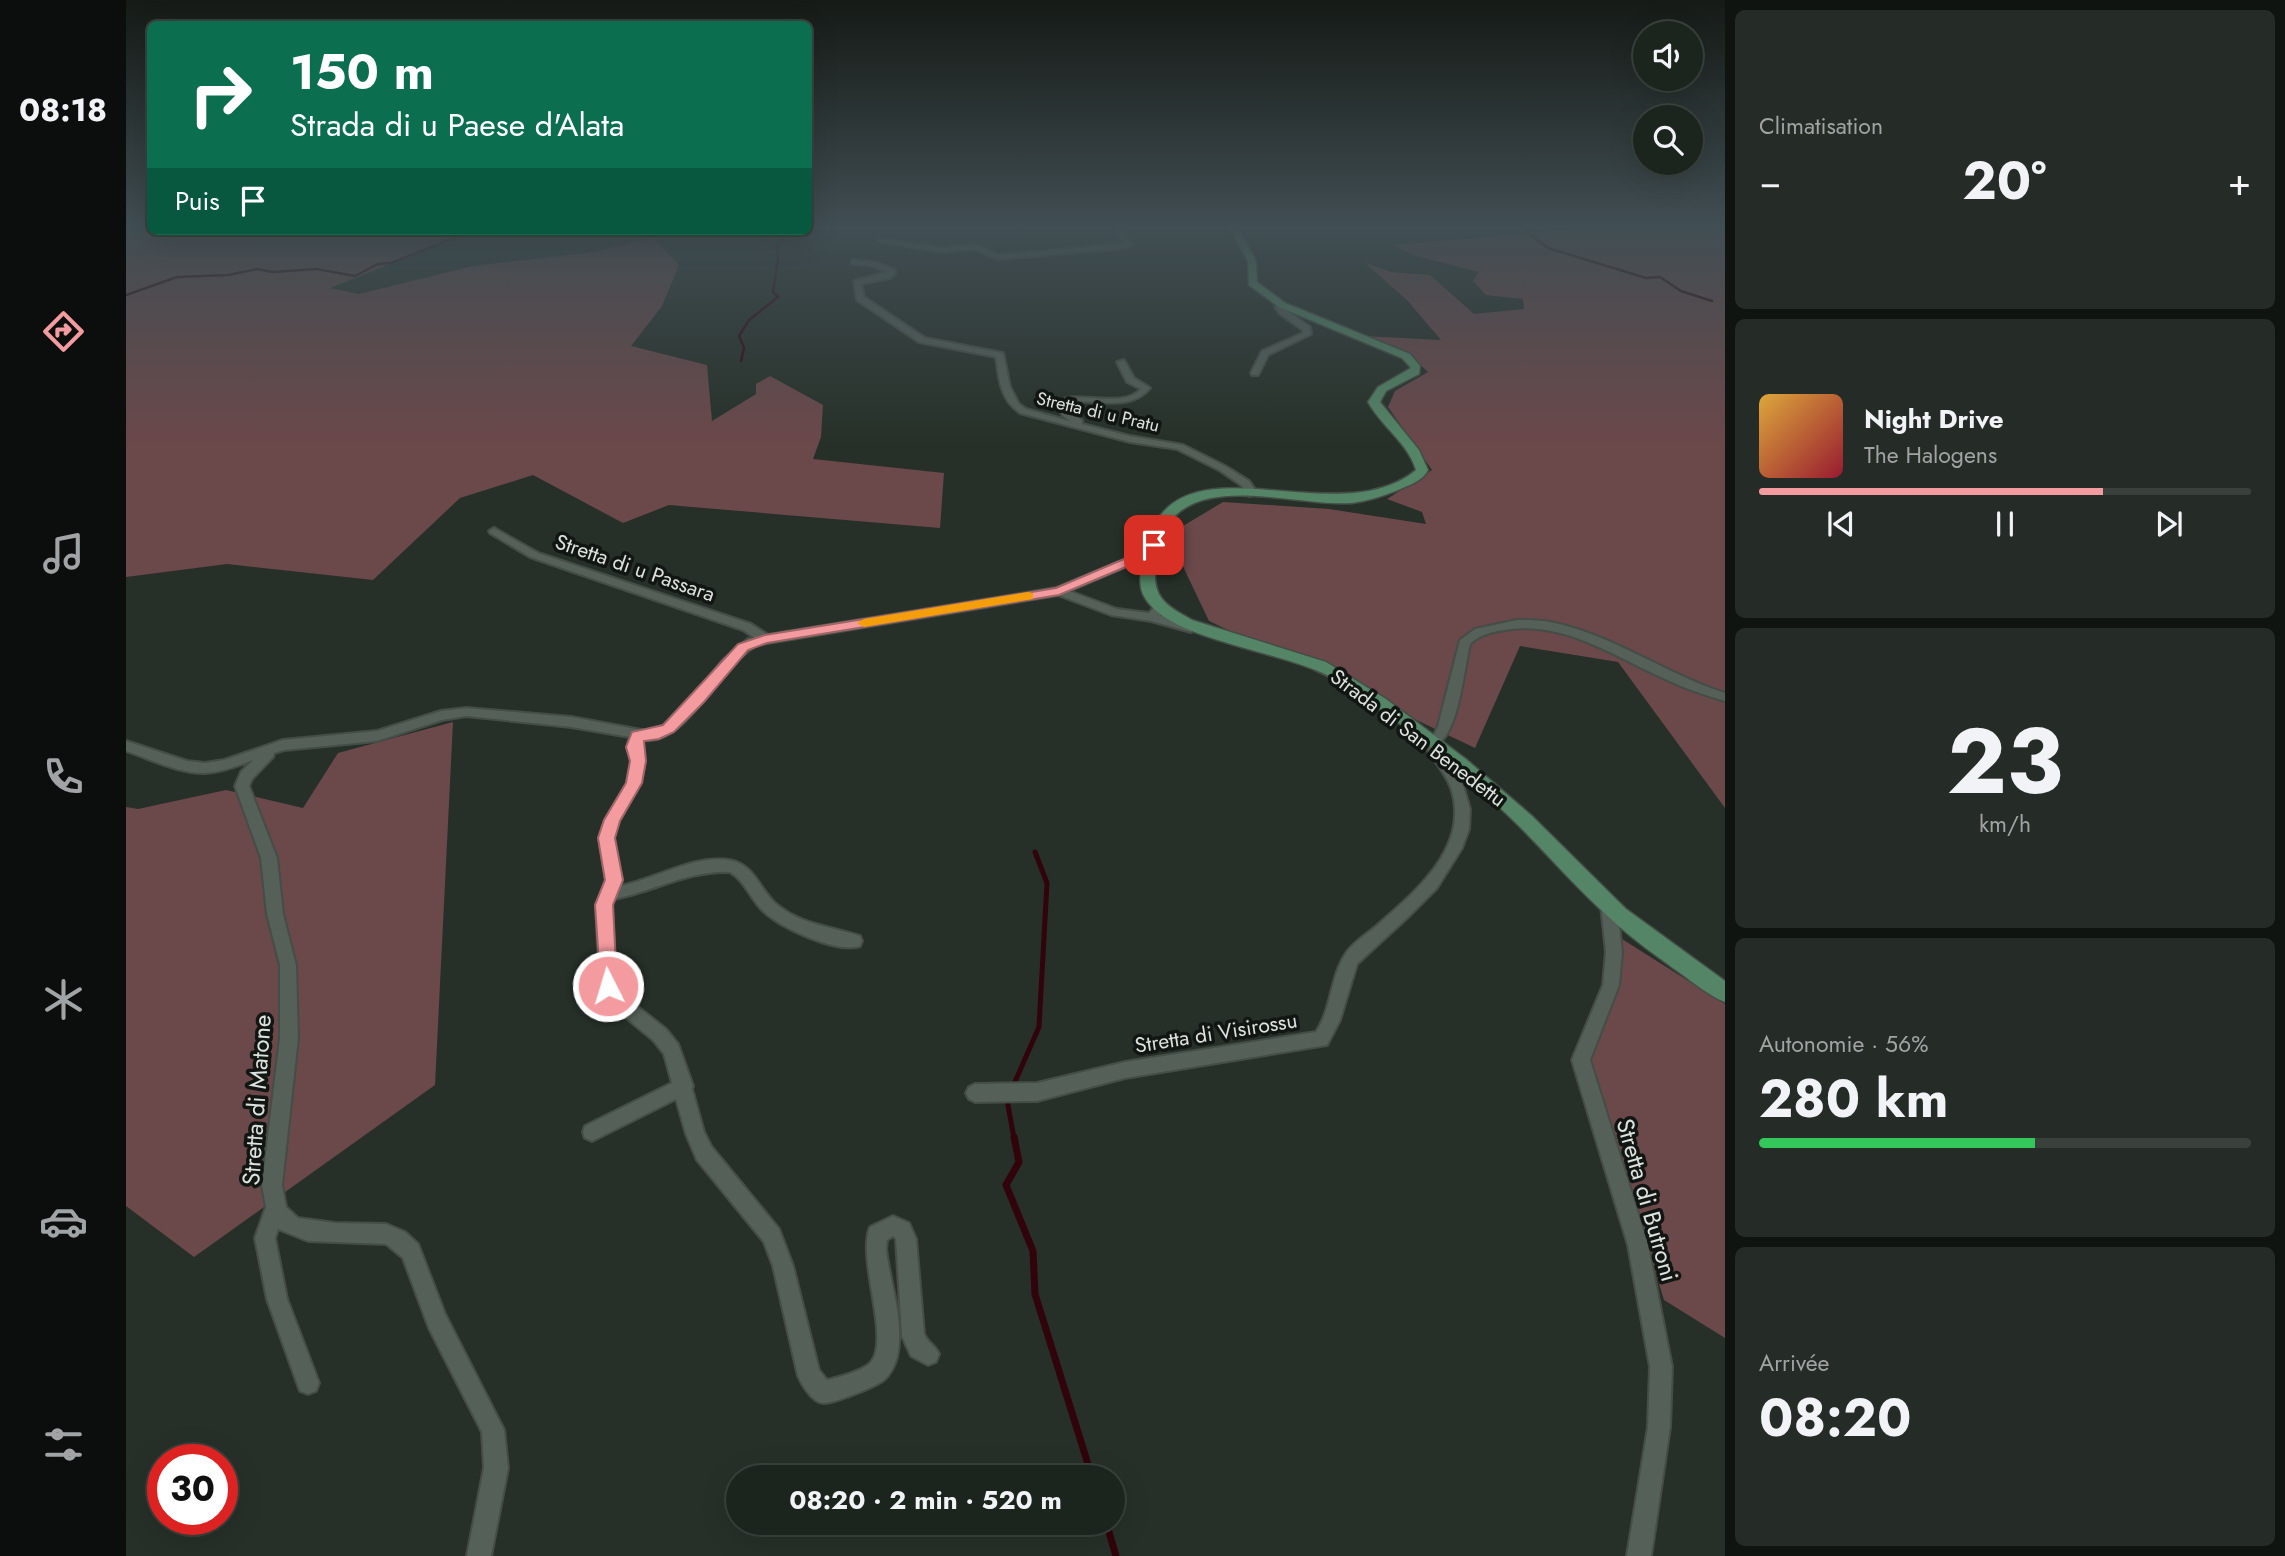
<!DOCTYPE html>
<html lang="fr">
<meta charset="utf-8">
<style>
:root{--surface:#1c241e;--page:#252c27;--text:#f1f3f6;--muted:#a0a4a4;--line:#3a413c;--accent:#f49b9f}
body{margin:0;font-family:Jost,sans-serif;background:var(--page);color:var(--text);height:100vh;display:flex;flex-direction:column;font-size:26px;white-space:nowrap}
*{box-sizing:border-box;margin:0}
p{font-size:23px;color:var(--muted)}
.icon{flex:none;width:38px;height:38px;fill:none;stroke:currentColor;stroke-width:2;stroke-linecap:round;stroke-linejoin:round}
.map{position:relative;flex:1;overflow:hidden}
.sheet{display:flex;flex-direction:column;gap:10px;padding:10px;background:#0f1410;width:560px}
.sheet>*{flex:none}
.guide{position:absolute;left:21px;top:21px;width:665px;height:214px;border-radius:10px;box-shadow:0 7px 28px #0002,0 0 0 2px var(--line);background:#0b6e4f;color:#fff;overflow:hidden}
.fabs{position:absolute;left:1507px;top:21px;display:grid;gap:14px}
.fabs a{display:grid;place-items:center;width:70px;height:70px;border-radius:50%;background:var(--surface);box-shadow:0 7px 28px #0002,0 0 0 2px var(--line);font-size:35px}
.speed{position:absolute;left:21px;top:1444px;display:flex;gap:14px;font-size:35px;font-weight:700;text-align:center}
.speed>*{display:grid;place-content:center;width:91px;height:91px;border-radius:50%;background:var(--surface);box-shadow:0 7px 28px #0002,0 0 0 2px var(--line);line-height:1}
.speed .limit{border:10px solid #d22;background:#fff;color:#111}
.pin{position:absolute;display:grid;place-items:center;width:60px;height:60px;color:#fff;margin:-30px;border-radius:14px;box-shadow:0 4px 10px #0006}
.me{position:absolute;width:77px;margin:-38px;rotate:355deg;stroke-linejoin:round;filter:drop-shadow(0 0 5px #0008)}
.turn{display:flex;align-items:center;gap:24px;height:147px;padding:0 28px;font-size:32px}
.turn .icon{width:91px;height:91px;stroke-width:2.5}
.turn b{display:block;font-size:49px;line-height:60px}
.then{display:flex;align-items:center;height:66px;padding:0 28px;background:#0003;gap:14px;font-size:26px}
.big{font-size:52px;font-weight:700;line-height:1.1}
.sheet .card{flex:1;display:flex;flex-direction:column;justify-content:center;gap:10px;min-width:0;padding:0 24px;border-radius:10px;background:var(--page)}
.sheet .dial{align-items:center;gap:0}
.dial b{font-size:91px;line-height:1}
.song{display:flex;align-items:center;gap:21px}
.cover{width:84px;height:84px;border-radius:10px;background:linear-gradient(135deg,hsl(40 70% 55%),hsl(350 70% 35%))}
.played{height:7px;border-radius:4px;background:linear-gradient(90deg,var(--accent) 70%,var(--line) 70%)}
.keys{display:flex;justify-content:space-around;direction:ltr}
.heat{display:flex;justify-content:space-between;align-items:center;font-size:38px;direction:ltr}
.charge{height:10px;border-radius:5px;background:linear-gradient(90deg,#34c759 56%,var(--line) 0)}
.trip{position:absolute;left:600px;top:1465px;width:399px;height:70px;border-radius:35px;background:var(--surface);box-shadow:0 7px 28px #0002,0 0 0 2px var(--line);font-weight:700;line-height:70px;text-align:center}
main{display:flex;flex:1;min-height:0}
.tabs{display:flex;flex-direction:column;width:126px;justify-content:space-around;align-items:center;background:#0b0e0c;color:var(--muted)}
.tabs .icon{width:49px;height:49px}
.tabs .current{color:var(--accent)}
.tabs b{font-size:32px;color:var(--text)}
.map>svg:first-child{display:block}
.green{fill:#6b484a}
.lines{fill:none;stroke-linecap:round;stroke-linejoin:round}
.stream-far2{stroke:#31040b;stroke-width:2.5}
.stream-far1{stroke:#31040b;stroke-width:5}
.stream{stroke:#31040b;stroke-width:7}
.street-casing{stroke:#444d46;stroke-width:4}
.secondary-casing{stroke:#444d46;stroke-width:3}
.street{fill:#556058;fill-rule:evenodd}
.secondary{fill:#548566;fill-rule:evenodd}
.route{fill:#f49b9f;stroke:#9f6567;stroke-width:2}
.slow{fill:#f59e0b}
.labels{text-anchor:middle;stroke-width:7;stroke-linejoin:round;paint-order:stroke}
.far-street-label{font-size:18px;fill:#dce2dd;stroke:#121613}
.street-label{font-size:21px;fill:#dce2dd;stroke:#121613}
.near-street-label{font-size:24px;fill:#dce2dd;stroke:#121613}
</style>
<main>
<nav class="tabs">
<b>08:18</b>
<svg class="icon current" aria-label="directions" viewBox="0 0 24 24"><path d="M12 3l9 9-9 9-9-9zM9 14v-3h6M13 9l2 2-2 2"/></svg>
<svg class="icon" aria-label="music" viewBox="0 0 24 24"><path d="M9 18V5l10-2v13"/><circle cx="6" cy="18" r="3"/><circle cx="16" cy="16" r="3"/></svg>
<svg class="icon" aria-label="phone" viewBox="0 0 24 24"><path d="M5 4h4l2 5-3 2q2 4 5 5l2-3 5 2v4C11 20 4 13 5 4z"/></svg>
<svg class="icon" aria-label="climate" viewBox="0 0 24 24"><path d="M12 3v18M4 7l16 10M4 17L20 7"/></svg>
<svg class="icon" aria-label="car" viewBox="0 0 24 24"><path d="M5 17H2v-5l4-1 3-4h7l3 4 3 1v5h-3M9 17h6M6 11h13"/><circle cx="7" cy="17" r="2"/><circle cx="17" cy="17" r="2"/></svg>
<svg class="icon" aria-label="filters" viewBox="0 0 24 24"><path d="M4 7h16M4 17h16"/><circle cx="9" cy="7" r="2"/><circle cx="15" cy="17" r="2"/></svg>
</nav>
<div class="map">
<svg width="1599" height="1556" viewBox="0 0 1599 1556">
<rect width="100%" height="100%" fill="#263028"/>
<g class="green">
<path d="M0,227H24V231H347L204,288L233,294L347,266L468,252L527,238L553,265L536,306L505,346L581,365L586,421L630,394V384L644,376L697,405L695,437L687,459L818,473L814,528L543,505L497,523L407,475L334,498L247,580L101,564L0,577Z"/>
<path d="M1436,227H1599V808L1492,662L1394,646L1349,748L1083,621L1042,535L1097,502L1203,509L1300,524L1296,512L1261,499L1306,470L1262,407L1269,391L1302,372L1279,351L1237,336L1315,340L1281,300L1239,263L1266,272L1304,275L1348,314L1398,309L1397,299L1360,295L1347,281L1353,272L1290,256L1266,245L1442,230Z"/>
<path d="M327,722L309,1085L68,1257L0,1206V807L12,809L100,790L177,808L212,753Z"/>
<path d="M1496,939L1599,1004V1338L1538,1300L1464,1060L1495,983Z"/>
</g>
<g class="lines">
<g class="stream-far2">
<path d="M1395,227L1422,248L1520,278L1534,277L1555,291L1586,301"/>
<path d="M0,295L51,277L102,275L131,269L147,272L190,269L229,276L252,264L265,263L345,231"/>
<path d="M615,361L618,348L613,336L623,320L652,297L647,292L652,258L651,247L663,231"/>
</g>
<g class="stream-far1">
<path d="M888,1084L913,1027L921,883L909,852"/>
<path d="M881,1100L888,1138"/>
</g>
<g class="stream">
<path d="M888,1137L893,1162L880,1185L907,1251L909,1294L966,1477"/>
<path d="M980,1522L990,1556"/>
</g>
<g class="street-casing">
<g id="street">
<path d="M987,227H994L1006,245L1001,248L871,259L849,249L814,252L752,241L755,239L814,248L850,245L872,255L1000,244Z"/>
<path d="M726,260L749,262L769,270V274L764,278L735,284L738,297L799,338L877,353L884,387L893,404L900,409L944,421L937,416L933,408L940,398C962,394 998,407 1015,389L1001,382L991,362L998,360L1008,378L1024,388C1004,412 973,399 946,402L943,408L944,413L956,420V424L1004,436L1057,445L1099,466L1123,481L1132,494L1123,496L1115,485L1093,470L1051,449L1004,442L894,413C874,399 873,379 870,357L793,342L731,300L728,281L761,272L747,266L726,264Z"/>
<path d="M1156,303L1160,305L1157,308L1159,309L1184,327L1185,334L1142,355L1132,375H1126L1125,373L1136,351L1177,333V330L1153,313L1149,307Z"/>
<path d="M368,528L412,553L625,624L642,635L930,588L1005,557L1028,542L1033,545L1032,547L1013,561L943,591L991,609L1023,613L1031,604H1039L1041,607L1034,615L1069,625L1071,628L1065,632L1025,621L985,615L932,595L630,645C621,652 612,659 604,667C584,690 552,745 517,740L515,747L519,761L515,783L493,821L487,838L496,880L494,886C527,880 570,854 603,860C628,864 633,888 649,903C674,925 704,926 734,936L736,941L734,946C711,954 652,927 636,910C624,898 619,881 604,872C564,870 526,892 488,899L486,905L490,984L498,996L540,1029L552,1044L567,1086L566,1089L578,1132L585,1146L653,1229L667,1266L693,1370L701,1380C714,1377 732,1372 742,1365C768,1346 730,1260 744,1227L767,1216L783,1223L790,1239L798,1334C802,1343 809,1345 813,1354L810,1362L802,1365L785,1356L776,1336L770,1239L767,1236L761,1240L760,1249C764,1284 779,1322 771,1357C769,1365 764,1375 758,1380C749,1387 707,1404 697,1403C686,1402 676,1385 672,1376L647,1266L638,1242L571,1160L560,1134L550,1099L466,1141L459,1138L457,1132L459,1126L546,1083L538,1054L528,1041L486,1006L474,986L470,905L480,880L473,838L479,820L501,783L505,761L501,747L504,737L445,727L340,716L316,720L251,741L158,750L148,753L147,757L126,779L123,786L151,858L157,914L170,965L172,1038L156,1185L160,1207L172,1218L209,1223L260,1224L279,1232L292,1244L319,1314L378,1430L382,1468L365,1556H341L358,1468L356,1432L303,1328L277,1258L260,1244L182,1241L152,1229L149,1238L161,1299L193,1383L190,1391L182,1394L174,1391L141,1299L129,1238L140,1207L136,1185L154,1038V965L141,914L135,858L109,786L115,772L127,760C112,766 96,772 79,773C53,774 25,759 0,751V741L61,761L79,763L98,760L157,740L251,731L315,711L340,708L445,717L521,731L537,726L568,696L597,660L622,639L629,638L617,630L404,557L364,533L363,531Z"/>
<path d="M1391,620C1402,620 1413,620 1424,622C1486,634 1539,674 1599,693V701C1578,695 1558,688 1539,679C1485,655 1434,618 1373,631C1362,633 1352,636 1344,644C1338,669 1333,730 1312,744L1336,782L1344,809L1343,829L1336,848L1311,888L1281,918L1231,964L1214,1020L1201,1045L999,1078L911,1101L849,1102L843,1099L840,1093L843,1087L849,1084L911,1083L999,1062L1190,1032C1206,1008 1204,977 1220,953C1229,940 1245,932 1256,921C1294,888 1344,844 1325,788C1319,772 1306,758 1297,743L1309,733L1312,726L1334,640L1349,629Z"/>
<path d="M1483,900L1489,901L1491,906L1496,952L1493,985L1464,1060L1522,1245L1546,1367L1544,1427L1525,1556H1501L1522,1427L1524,1367L1502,1245L1446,1060L1477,985L1480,952L1475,906L1477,901Z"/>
</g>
</g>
<g class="secondary-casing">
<path id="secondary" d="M1103,227H1111L1130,261L1131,282L1159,303L1284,354L1294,366L1293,374L1260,391L1254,402L1293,450L1302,470C1297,481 1283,485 1272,490C1257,496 1242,501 1226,503C1175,507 1084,475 1046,519C1036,530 1032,550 1030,564C1025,597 1039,605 1066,620L1200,662L1260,699L1341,760L1406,816L1500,909L1599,981V1002C1583,996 1568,983 1554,973C1531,956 1507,940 1486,920C1452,890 1423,856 1391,824C1337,771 1274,720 1210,680C1163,651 1045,642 1019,598C1012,587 1014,573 1017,561C1019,546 1024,529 1034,516C1083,451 1219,529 1290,470C1282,443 1256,427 1242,402L1252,387L1285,368L1276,358L1153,307L1123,285L1122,261Z"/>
</g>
<use href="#street" class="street"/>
<use href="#secondary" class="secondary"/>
</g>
<linearGradient id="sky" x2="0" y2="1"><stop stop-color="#151a16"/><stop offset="0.51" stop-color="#414e53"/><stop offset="1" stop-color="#414e53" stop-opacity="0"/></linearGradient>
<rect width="1599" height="445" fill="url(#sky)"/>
<path class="route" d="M1028,542L1034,545L1032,548L1014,561L933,595L641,643L622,650L578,702L548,732L533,739L518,741L520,761L516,783L494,821L489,838L497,880L487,905L491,986L489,992L482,994L475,992L469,905L479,880L472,838L478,820L500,783L504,761L500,747L506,732L537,725L612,644L639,635L930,588L1005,556Z"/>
<path class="slow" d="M902,592L907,593V599L738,627L731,623L738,619Z"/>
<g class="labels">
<g class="far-street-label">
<text transform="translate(972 412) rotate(13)" y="6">Stretta di u Pratu</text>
</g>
<g class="street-label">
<text transform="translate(509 568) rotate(19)" y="7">Stretta di u Passara</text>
<text transform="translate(1292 738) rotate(37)" y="7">Strada di San Benedettu</text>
<text transform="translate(1090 1033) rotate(-9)" y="7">Stretta di Visirossu</text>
</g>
<g class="near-street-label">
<text transform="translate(131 1100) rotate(-86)" y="8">Stretta di Matone</text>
<text transform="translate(1521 1200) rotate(74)" y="8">Stretta di Butroni</text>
</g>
</g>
</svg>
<div class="fabs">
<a><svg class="icon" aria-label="sound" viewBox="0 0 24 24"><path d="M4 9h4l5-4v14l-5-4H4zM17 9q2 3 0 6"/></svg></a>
<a><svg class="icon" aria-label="search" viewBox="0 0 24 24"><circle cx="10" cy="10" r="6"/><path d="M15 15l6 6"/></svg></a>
</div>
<div class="speed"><div class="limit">30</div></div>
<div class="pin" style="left:1028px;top:545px;background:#d93025"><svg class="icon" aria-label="arrive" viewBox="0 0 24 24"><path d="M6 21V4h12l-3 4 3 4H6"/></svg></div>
<svg class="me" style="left:482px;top:986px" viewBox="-20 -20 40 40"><circle r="17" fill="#f49b9f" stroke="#fff" stroke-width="3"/><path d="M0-11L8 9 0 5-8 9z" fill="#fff"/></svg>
<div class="trip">08:20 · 2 min · 520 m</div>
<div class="guide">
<div class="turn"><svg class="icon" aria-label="right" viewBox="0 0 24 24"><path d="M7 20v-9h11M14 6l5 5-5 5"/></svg><div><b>150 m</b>Strada di u Paese d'Alata</div></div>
<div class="then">Puis<svg class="icon" aria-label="arrive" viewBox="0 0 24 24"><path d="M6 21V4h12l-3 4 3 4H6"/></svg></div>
</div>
</div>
<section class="sheet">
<div class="card"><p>Climatisation</p>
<div class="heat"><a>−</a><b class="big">20°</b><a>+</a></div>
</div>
<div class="card">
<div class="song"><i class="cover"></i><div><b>Night Drive</b><p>The Halogens</p></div></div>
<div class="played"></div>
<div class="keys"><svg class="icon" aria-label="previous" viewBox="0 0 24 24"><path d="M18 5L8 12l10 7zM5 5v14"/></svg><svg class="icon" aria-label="pause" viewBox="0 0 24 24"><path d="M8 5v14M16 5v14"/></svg><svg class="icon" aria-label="next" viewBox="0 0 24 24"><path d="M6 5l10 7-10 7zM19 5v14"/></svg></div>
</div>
<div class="card dial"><b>23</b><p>km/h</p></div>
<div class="card"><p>Autonomie · 56%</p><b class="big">280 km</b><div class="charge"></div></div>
<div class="card"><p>Arrivée</p><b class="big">08:20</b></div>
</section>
</main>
